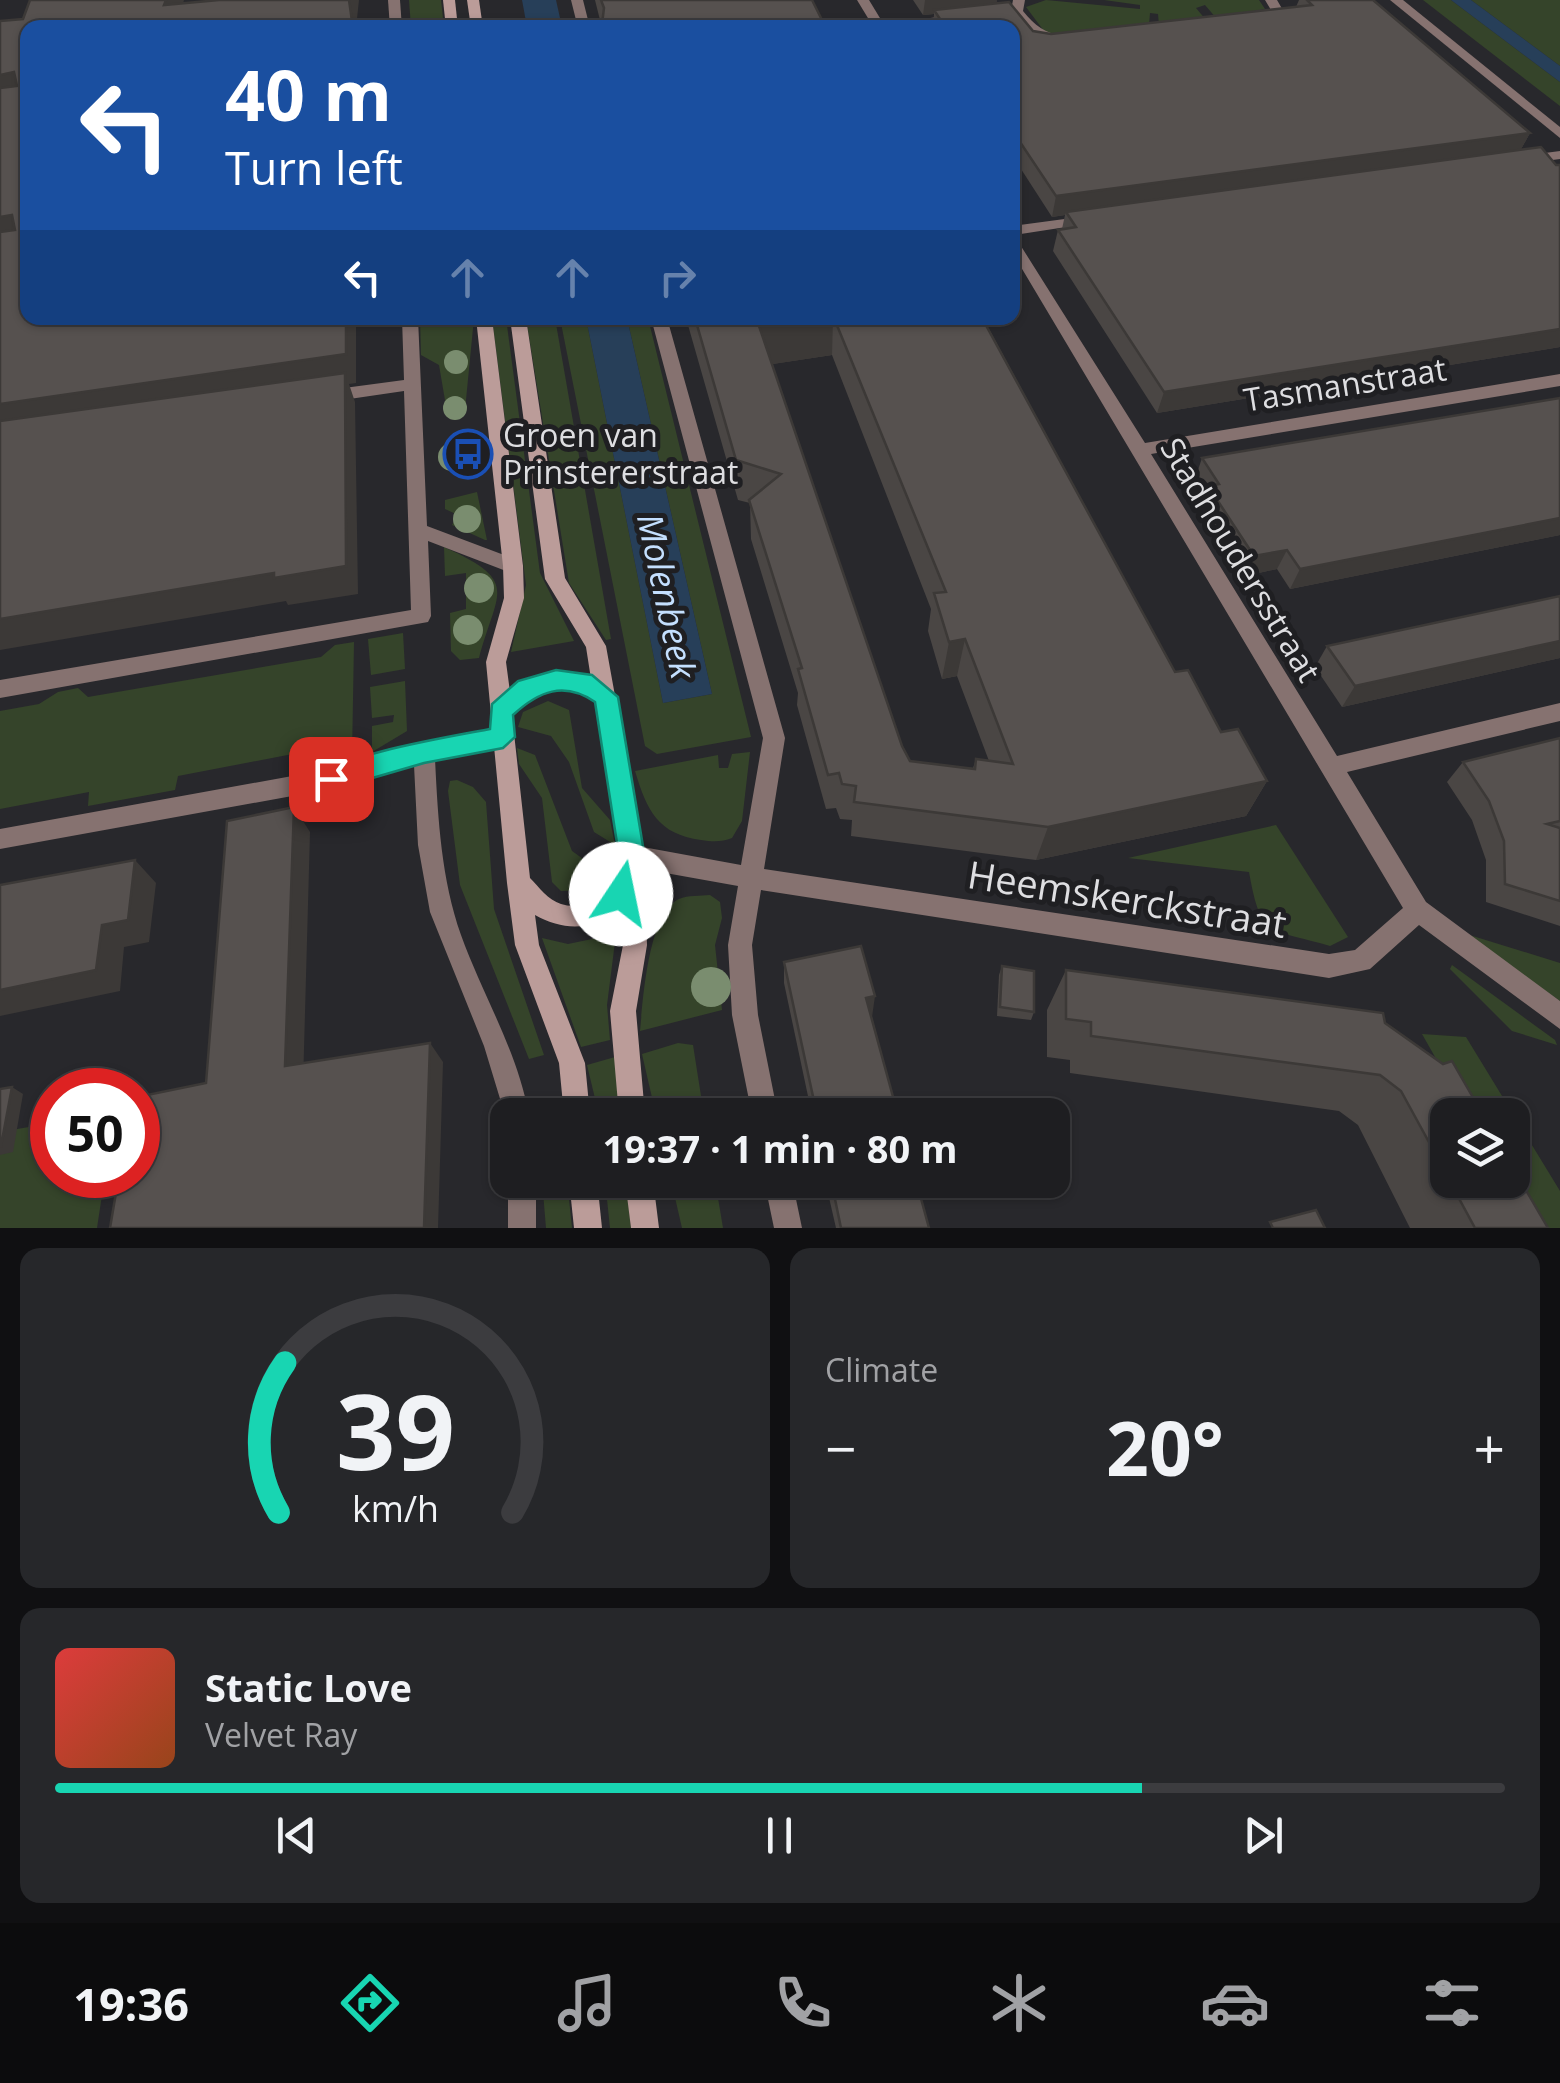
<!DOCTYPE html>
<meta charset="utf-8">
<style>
:root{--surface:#1e1e21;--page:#26272a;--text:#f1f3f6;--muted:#a1a2a5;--line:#3c3c3f;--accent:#18d5b2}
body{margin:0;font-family:"Open Sans",sans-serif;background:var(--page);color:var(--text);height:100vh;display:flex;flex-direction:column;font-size:38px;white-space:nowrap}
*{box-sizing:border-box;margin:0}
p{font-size:32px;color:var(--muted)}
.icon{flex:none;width:55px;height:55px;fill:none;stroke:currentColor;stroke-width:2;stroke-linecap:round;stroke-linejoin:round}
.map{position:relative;height:1228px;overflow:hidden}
.panel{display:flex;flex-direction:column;gap:20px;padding:20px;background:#101012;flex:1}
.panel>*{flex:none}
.banner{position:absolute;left:20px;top:20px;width:1000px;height:305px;border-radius:20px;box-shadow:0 2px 8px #0004,0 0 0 2px var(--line);background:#1a4fa0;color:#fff;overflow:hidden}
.controls{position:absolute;left:1430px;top:1098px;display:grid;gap:20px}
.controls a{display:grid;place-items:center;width:100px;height:100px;border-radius:20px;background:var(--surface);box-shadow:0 2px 8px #0004,0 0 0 2px var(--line);font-size:50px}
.speed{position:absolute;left:30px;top:1068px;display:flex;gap:20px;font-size:50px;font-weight:700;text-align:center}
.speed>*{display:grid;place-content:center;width:130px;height:130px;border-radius:50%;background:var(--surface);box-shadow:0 2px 8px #0004,0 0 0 2px var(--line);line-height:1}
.speed .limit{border:15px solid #d22;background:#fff;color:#111}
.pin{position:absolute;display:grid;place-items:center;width:85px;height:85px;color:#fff;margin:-42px;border-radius:20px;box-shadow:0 5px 15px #0006}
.me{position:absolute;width:110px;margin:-55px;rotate:11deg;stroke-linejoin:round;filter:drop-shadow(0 0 8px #0008)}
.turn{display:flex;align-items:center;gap:35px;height:210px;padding:0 40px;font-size:45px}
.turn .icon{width:130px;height:130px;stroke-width:2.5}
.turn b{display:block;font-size:70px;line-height:85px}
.lanes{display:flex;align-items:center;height:95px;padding:0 40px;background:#0003;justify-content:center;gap:50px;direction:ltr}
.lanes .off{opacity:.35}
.big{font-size:75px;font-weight:700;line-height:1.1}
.panel .card{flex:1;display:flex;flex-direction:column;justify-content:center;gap:15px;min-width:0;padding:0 35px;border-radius:20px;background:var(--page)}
.panel .dial{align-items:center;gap:0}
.dial svg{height:260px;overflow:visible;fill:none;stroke:var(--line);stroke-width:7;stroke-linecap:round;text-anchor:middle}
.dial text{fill:var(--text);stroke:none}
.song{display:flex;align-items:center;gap:30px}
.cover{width:120px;height:120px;border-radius:15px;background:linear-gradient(135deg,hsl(0 70% 55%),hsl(20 70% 35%))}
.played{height:10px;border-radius:5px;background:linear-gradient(90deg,var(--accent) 75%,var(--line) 75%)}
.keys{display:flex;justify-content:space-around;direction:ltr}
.heat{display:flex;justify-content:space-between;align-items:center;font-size:55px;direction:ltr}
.panel .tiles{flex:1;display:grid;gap:20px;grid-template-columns:1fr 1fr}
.card:last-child{grid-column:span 2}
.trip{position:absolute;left:490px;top:1098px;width:580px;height:100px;border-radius:20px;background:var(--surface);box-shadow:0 2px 8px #0004,0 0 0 2px var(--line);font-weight:700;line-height:100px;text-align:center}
.dock{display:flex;height:160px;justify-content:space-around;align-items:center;background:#0c0c0d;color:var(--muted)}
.dock .icon{width:70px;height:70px}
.dock .current{color:var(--accent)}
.dock b{font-size:45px;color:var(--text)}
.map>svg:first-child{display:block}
.green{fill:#35442a}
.water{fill:#273f59}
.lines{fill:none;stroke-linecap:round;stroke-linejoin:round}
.street{fill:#867270;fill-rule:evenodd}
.secondary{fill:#bb9c99;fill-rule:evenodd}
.tree{fill:#7a8d6f}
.wall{fill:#4a4644;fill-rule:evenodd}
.shaded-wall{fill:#3c3937}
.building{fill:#56514f;stroke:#3c3937;stroke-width:2.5}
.route{fill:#18d5b2;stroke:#108a74;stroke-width:2.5}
.labels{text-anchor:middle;stroke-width:10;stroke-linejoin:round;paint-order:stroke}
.street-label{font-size:32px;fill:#dedee1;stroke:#1f1f22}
.poi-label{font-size:32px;fill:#dedee1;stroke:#1f1f22;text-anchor:start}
.water-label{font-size:35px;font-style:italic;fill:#c4dffe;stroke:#1f1f22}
.near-street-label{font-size:38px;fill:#dedee1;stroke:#1f1f22}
</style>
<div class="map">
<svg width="1560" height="1228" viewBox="0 0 1560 1228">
<rect width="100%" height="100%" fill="#28282c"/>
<g class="green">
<path d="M409,0H441L444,27H411Z"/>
<path d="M1046,0L1140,9V5L1104,0H1259L1265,9L1217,19L1205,5L1196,8L1206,20L1159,25L1158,14L1150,13L1149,25L1055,35L1044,31L1026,7Z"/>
<path d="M1423,0H1451L1560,82V106Z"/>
<path d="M1471,0H1560V66Z"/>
<path d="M420,318H474L465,410L447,412L439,365L421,355Z"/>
<path d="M492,318H506L540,573L574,641L511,652L526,585Z"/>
<path d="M526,318H555L611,639L606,640L569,583Z"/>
<path d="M560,318H586L663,703L712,694L627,318H648L751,737L657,754L645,746Z"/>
<path d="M477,492L487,540H485L452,525L458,515L445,509V500Z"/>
<path d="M444,547C521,582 497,590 479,658L460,660L451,651L450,613L466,609V573L445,576Z"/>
<path d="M403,633L405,669L371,675L368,639Z"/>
<path d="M354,642L352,756L304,766L303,752L178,776L175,790L88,806L89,792L0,809V711L39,704L58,692L78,688L88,697L321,657L335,645Z"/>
<path d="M405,681L407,731L372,752V726L393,722L394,715L372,718L370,687Z"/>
<path d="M548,701L569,710L582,788L610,820L615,845L594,832L569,762L551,736L518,727L523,712Z"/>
<path d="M517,748L535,755L572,851L586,861L609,867L590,890L561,891L552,882L542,798L519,764Z"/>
<path d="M750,752L742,821L732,838C722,842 713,842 701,840C658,834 647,811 635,771L718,755L719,768H728L732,754Z"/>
<path d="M457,780L473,787L486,802L494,909L544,1055L529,1059L460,885L448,791L450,781Z"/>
<path d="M1276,825L1348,937L1330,946C1268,928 1261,939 1249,872L1128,858Z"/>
<path d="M710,895L720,902L722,918L715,945L722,1010L640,1031C643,1001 648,913 679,899C688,895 701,896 710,895Z"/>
<path d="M1463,933L1560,963V1001Z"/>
<path d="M616,934L607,1005L610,1040L581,1047L542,938L568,944Z"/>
<path d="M1452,965L1555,1040L1557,1045L1512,1031L1450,969Z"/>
<path d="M1422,1034L1466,1037L1560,1191V1228H1533L1512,1180V1115H1468Z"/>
<path d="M678,1043L693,1045L704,1115H656L642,1054Z"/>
<path d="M615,1057L619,1115H599L587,1065Z"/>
<path d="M52,1123V1175H105L97,1228H0V1132Z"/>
<path d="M542,1180H567L572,1228H546Z"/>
<path d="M605,1180H626L631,1228H610Z"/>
<path d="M671,1180H715L723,1228H682Z"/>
</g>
<g class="water">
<path d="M522,0H556L562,27H527Z"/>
<path d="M1451,0H1471L1560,66V82Z"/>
<path d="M586,318H627L712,694L663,703Z"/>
</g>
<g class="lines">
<g class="street">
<path d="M388,0H400L402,28H390Z"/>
<path d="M571,0H583L590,28H578Z"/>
<path d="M857,0H869L886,28H874Z"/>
<path d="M1013,0H1025L1023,11C1035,26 1045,33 1063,36V42C1039,43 1025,30 1011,11Z"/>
<path d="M1265,0H1277L1284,12L1253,20V14L1271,10Z"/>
<path d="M1390,0H1403L1560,127V138Z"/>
<path d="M959,15L965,19L963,22L912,28L905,24L911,20Z"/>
<path d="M1560,151V159L1522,164L1515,160L1522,156Z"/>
<path d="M1087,216L1094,220L1092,223L1014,235L1145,443L1560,374V386L1151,454L1337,756L1560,703V721L1347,772L1426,902L1560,1001V1029L1419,925L1370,969L1329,978L761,890L752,945L758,1015L778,1115H752L732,1015L728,945L738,886L632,867L624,863L620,856L624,849L632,845L741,865L763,738L651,318H667L785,738L764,869L1329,954L1355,950L1403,908L1012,252V226Z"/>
<path d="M402,318H418L427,526L520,561L523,566L520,571H506L428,541L431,616L428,622L0,698V680L411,610L404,391L329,402L320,396L329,390L404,380Z"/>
<path d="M503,728L511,731L514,737L511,743L435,759C438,818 441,878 461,935C483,996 517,1050 529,1115H508V1125L484,1046L430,912L418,845L414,765L347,786L0,849V829L347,766L424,743Z"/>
<rect x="508" y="1180" width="28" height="48"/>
<path d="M764,1180H792L802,1228H774Z"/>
</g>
<g class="secondary">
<path d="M443,0H455L458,28H446Z"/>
<path d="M467,0H479L483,28H471Z"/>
<path d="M476,318H492L523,566L524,598L506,662L510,692C536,673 561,668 591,679L586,647L545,579L510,318H526L565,578L606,646L644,856L647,945L636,1011L645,1115H619L610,1011L623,945L622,906C595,931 566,932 535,915L539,945L585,1063L590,1115H564L559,1063L515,945L507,883L486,662L504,598L503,566ZM551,689L574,690L595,701L620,856C621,884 591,914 561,904C548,900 539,887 530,878L512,715L534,697Z"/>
<path d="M569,1180H597L602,1228H574Z"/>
<path d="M625,1180H653L659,1228H631Z"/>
</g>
</g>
<g class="tree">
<circle cx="456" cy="362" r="12"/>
<circle cx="455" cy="408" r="12"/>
<circle cx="452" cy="457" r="14"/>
<circle cx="467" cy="519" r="14"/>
<circle cx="479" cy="588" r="15"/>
<circle cx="468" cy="630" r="15"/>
<circle cx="711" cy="987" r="20"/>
</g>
<g class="wall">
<path d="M595,0H812L826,28H602Z"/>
<path d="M913,0H997L996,3L1033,31L1051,34L1296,7L1299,0H1373L1530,133L1521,149L1556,165H1560V347L1157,413L1053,251L1058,230L1062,229L1065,215L1052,217L1012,155V28H933L934,14L923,15Z"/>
<path d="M686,318H983L1175,672L1221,732L1267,781L1246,816L1036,860L851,836L852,820L840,819L836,808L826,809L797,705L798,693L751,539L750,503L738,500ZM832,355L931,609L928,631L942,679L957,676L989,761L976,759L973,768L910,761L902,746L772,364Z"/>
<path d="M1560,398V535L1290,589L1277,569L1245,576L1200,506L1205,494L1195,479L1202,458Z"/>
<path d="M1560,596V658L1342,707L1315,667L1327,646Z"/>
<path d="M1560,738V926L1486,902V860L1472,820L1447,782L1463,762Z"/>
<path d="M784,962L872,1017L898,1115H812L784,983Z"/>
<path d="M1002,966L1034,1012L1031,1020L997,1016L999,975Z"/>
<path d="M1066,970L1385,1023L1448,1115V1180H1512L1548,1228H1410L1358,1125L1339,1111L1070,1073V1060L1047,1057V1010Z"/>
<path d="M825,1180H916L929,1228H836Z"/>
</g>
<g class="shaded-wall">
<path d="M166,0H184L176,28L164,5Z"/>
<path d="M349,0H359L356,28H353Z"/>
<path d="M925,0H997L996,7L934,10V14L923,15Z"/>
<path d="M14,72L28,99L0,104V75Z"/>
<path d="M1530,133L1519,153L1066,212L1065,215L1052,217L1056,196Z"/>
<path d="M12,215L28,243L0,248V217Z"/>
<path d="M346,318H356V383L349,384L355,402L358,594L288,605L286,601L0,650V619L274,573L346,566L0,435V404Z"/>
<path d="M818,318H833L832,355L760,366L759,326Z"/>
<path d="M1560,329V347L1157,413L1164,392Z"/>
<path d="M1560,518V535L1290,589L1300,569Z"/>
<path d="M1287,550L1277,569L1245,576L1254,556Z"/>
<path d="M965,639L957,676L942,679L949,642Z"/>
<path d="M1560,641V658L1342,707L1355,686Z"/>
<path d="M1267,781L1246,816L1036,860L1048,827Z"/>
<path d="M294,807L310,832L303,1085L285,1066Z"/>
<path d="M135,860L156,883L149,942L124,947L120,991L0,1016V990L102,925Z"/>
<path d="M875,996L872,1017L866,998Z"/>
<path d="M430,1043L443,1062L438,1228H424Z"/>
<path d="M12,1087L23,1094L13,1152L0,1155V1146Z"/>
</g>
<g class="building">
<path d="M30,0H166L164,5L219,0H349L353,28H28V318H346V354L0,404V232L15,230L12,215L0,217V88L17,86L14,72L0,75V21L23,19Z"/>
<path d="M601,0H812L826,28H610L609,25L602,24L604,8Z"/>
<path d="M1307,0H1373L1530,133L1056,196L1012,130V28H946L934,10L1009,2L1033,31L1051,34L1312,5Z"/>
<path d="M1541,147L1556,165H1560V329L1164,392L1058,230L1076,227L1066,212Z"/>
<path d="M695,318H818L759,326L902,746L910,761L975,769L976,759L1013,764L965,639L949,642L934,593L946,592L834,318H982L1175,672L1188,670L1221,732L1238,729L1267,781L1048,827L854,802L856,786L842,784L839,773L828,775L798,669L802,668L749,500L781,474L736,460Z"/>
<path d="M345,373L346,566L274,578V573L0,619V421Z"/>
<path d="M1560,398V518L1300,569L1287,550L1254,556L1208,486L1219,484L1202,458Z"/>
<path d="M1560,596V641L1355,686L1327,646Z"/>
<path d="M1560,738V821L1547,824L1560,828V901L1505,884L1504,841L1489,801L1463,762Z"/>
<path d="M294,807L285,1066L430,1043L424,1228H110L119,1175H138V1120L147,1095L206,1083L227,821Z"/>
<path d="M135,860L128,920L102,925L96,970L0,990V885Z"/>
<path d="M861,946L875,996L866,998L898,1115H817L784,962Z"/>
<path d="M1002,966L1034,971V1012L1000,1007Z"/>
<path d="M1066,970L1383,1013L1385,1023L1443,1064L1452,1061L1483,1115H1448V1177L1401,1091L1380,1075L1091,1036V1022L1066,1019Z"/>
<path d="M12,1087L1,1146H0V1089Z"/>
<path d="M1512,1166L1548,1228H1475L1449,1180H1512Z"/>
<path d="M831,1180H916L929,1228H841Z"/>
<path d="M1316,1210L1325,1228H1273L1270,1222Z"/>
</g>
<path class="route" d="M556,670L592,675L618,697L647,870L631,903L621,906L612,903L608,894L620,870L619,856L595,702C564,681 539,691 513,715L515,737L503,748L424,763L331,790L318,779C329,756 460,735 490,729L492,704L518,681Z"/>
<defs>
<g id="bus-ring" transform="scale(2.5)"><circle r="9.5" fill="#1f1f22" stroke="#1a4fb4" stroke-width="1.5"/><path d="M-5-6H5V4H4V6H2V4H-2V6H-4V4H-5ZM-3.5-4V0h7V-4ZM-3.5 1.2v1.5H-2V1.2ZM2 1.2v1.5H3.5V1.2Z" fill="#1a4fb4"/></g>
</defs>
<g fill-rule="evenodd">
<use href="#bus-ring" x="468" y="454"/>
</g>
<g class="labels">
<g class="street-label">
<text transform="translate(1345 385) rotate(-9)" y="11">Tasmanstraat</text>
<text transform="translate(1240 560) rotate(59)" y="11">Stadhoudersstraat</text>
</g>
<g class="poi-label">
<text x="503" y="447">Groen van<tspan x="503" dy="37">Prinstererstraat</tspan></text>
</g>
<g class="water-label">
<text transform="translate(666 596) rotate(78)" y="12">Molenbeek</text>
</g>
<g class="near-street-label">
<text transform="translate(1127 900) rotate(9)" y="13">Heemskerckstraat</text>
</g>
</g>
</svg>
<div class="controls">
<a><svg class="icon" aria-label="layers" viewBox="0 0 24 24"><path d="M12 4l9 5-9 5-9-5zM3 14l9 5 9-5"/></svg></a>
</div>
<div class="speed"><div class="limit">50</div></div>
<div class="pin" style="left:331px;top:779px;background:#d93025"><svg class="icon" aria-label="arrive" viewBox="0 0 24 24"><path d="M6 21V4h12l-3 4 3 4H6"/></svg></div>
<svg class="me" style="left:621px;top:894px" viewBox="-20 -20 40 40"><circle r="19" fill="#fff"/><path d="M0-13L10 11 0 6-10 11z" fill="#18d5b2"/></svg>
<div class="trip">19:37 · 1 min · 80 m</div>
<div class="banner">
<div class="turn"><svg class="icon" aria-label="left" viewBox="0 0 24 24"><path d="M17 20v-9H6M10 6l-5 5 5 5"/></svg><div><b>40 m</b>Turn left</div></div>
<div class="lanes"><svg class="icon" aria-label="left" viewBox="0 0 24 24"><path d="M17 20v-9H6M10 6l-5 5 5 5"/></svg><svg class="icon off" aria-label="ahead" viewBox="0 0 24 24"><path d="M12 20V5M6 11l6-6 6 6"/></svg><svg class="icon off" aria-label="ahead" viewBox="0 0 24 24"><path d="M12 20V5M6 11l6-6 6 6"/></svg><svg class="icon off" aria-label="right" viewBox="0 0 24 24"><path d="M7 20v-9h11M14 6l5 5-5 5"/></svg></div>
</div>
</div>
<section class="panel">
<div class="tiles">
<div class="card dial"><svg viewBox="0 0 100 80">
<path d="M14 69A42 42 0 1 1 86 69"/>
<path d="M14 69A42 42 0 0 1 16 23" stroke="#18d5b2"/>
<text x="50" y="56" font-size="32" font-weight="700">39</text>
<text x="50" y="72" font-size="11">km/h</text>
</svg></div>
<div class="card"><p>Climate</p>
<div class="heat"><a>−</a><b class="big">20°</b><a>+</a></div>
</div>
<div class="card">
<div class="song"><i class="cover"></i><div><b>Static Love</b><p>Velvet Ray</p></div></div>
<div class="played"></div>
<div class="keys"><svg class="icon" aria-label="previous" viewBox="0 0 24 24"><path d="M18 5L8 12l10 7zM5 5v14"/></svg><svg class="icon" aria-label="pause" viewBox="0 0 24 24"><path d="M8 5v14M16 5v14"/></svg><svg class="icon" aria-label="next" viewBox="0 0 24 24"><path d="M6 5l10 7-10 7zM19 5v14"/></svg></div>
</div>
</div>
</section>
<nav class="dock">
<b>19:36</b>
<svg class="icon current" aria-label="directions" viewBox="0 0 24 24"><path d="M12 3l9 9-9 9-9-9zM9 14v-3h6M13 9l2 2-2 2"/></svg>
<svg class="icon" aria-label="music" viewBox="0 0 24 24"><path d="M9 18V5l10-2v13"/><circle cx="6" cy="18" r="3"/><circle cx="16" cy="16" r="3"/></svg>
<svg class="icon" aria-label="phone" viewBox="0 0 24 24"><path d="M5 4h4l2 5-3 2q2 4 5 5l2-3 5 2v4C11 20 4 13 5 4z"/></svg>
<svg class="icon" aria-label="climate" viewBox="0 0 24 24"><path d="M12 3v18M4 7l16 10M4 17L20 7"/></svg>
<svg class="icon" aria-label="car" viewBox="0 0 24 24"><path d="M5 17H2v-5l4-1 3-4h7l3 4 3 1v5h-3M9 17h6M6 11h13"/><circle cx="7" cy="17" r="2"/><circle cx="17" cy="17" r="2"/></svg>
<svg class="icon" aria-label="filters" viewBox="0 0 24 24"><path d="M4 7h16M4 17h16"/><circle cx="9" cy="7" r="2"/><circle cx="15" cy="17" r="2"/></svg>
</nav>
